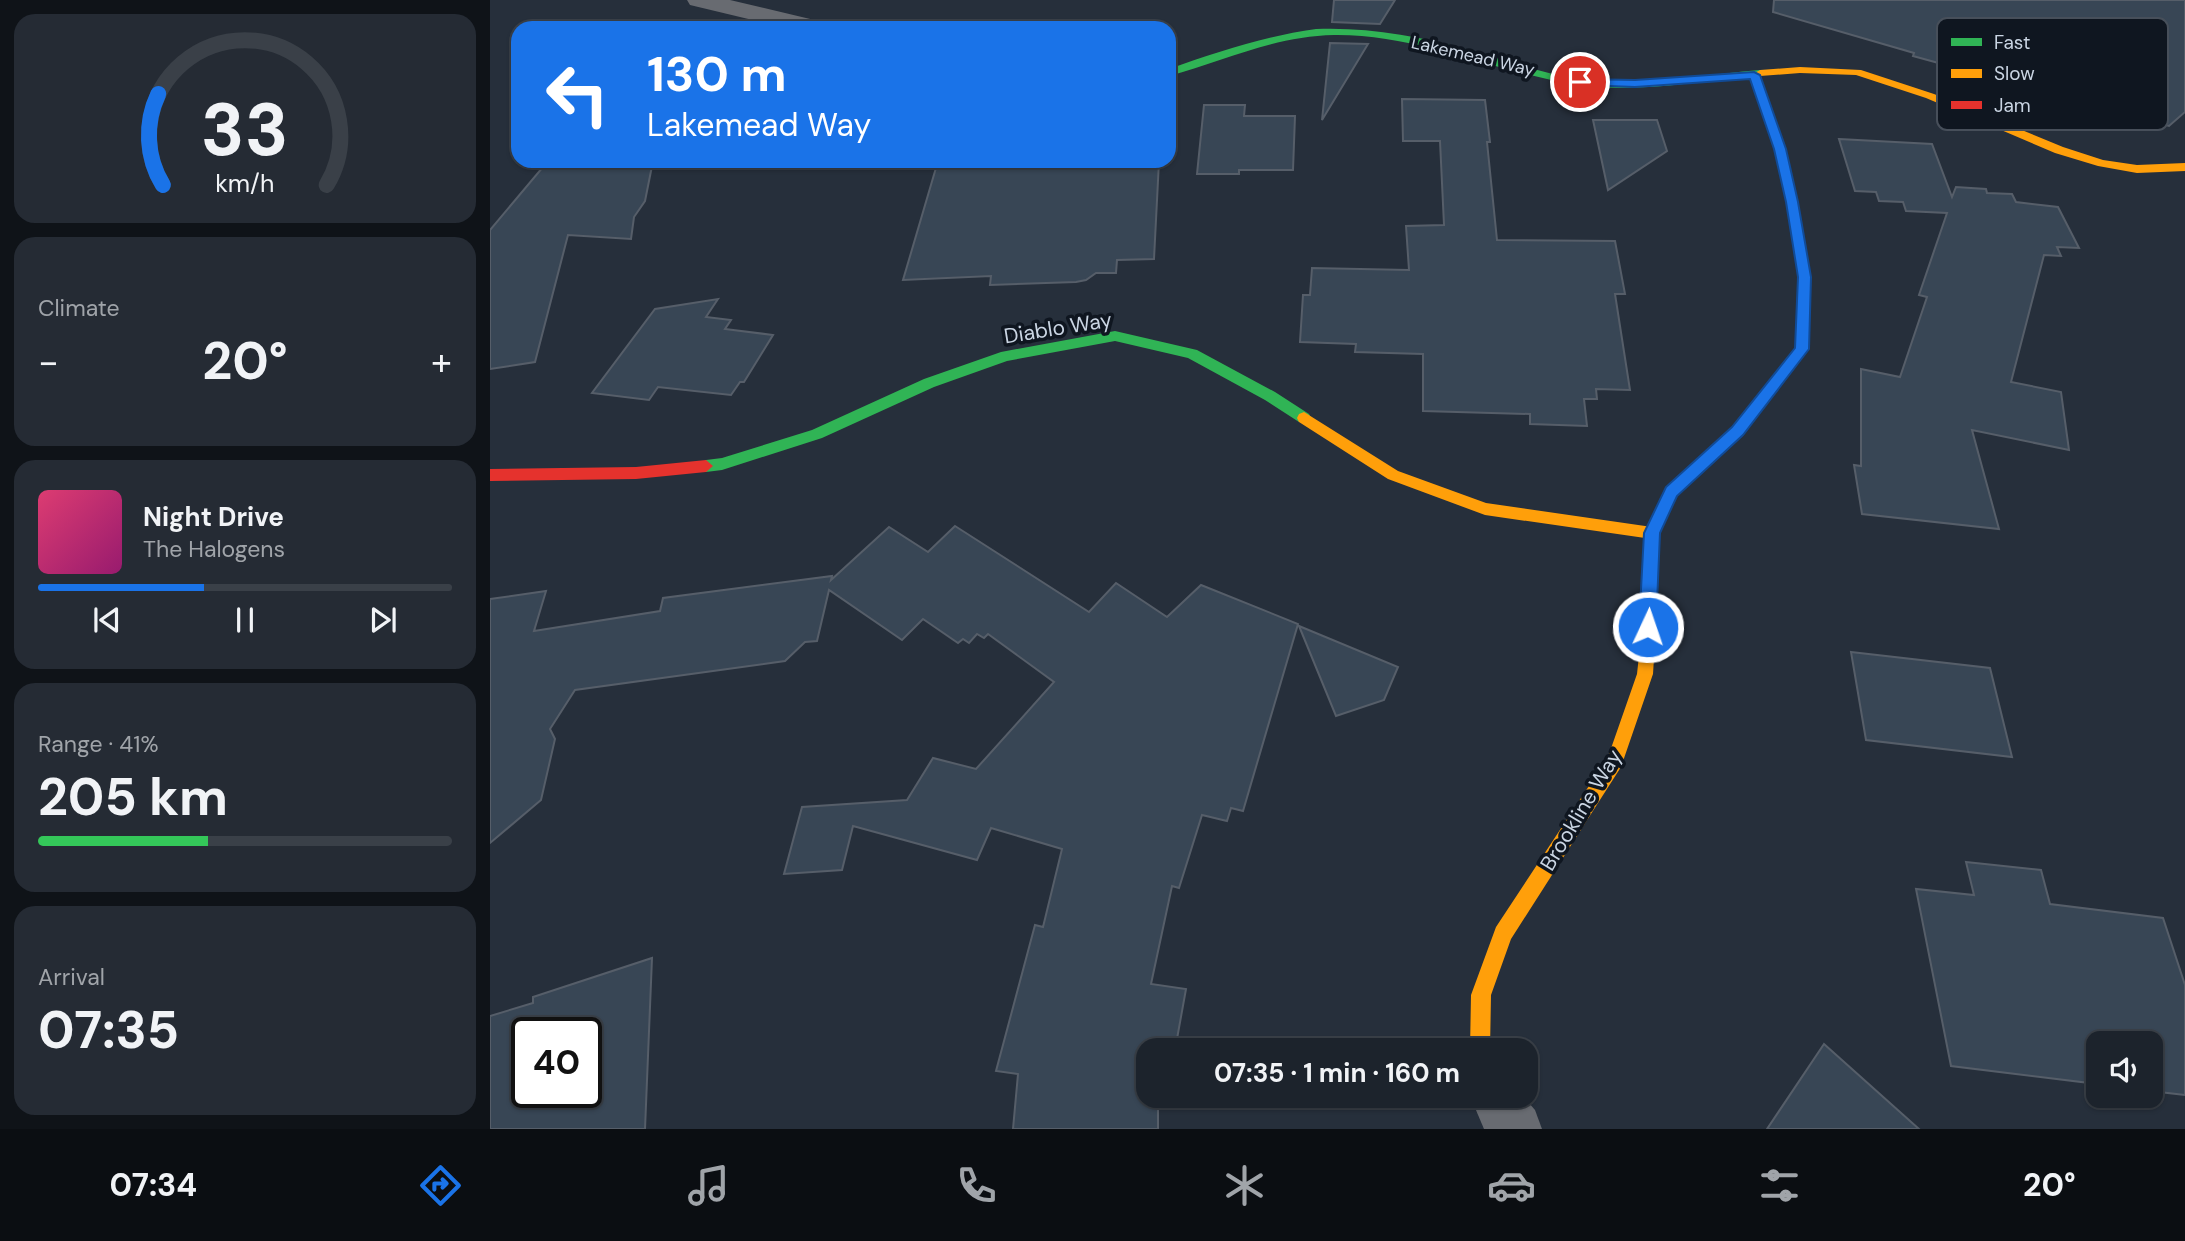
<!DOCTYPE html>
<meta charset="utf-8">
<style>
:root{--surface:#1c232c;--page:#252b34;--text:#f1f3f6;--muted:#a0a4a9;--line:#3a4048;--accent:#1a73e8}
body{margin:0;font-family:"DM Sans",sans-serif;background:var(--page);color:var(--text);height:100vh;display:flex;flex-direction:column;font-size:26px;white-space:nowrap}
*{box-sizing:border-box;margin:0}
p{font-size:23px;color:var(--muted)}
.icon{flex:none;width:38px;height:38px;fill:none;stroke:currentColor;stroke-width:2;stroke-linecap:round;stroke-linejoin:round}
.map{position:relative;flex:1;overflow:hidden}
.drawer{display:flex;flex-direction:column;gap:14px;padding:14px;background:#0f1318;width:490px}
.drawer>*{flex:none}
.banner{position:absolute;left:21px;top:21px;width:665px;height:147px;border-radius:21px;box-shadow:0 2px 5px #0004,0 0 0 2px var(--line);background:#1a73e8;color:#fff;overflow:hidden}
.controls{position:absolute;left:1596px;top:1031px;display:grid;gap:14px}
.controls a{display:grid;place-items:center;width:77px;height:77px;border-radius:14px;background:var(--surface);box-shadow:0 2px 5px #0004,0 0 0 2px var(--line);font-size:35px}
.speed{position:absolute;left:21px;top:1017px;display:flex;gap:14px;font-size:35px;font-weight:700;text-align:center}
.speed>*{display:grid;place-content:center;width:91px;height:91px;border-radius:50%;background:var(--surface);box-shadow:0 2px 5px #0004,0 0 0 2px var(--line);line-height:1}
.speed .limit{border:4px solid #111;border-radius:10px;background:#fff;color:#111}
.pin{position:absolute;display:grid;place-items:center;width:60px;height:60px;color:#fff;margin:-30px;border:4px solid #fff;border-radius:50%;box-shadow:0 2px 7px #0007}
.me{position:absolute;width:77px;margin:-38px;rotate:3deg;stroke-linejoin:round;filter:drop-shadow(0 0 5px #0008)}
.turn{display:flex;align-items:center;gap:24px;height:147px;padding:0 21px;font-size:32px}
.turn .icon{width:91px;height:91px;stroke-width:2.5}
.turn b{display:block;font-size:49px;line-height:60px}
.big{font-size:52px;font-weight:700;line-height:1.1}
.drawer .card{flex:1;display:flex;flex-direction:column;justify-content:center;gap:10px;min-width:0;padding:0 24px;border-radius:21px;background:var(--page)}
.drawer .dial{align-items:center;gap:0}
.dial svg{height:182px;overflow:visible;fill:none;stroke:var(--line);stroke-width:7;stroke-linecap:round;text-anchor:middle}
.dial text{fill:var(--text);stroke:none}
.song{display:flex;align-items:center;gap:21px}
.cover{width:84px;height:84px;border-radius:10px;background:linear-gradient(135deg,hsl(340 70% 55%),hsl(320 70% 35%))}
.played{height:7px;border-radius:4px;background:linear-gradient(90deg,var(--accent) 40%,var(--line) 40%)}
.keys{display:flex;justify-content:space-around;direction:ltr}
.heat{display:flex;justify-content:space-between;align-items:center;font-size:38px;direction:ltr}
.charge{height:10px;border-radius:5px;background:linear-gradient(90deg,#34c759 41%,var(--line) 0)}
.trip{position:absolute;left:646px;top:1038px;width:402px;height:70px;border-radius:21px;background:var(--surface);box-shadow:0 2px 5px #0004,0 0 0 2px var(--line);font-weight:700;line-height:70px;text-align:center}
.dock{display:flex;height:112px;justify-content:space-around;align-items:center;background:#0b0e12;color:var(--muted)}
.dock .icon{width:49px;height:49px}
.dock .active{color:var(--accent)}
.dock b{font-size:32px;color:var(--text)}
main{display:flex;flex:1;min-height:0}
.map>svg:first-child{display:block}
.building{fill:#384655;stroke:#565e69;stroke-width:2;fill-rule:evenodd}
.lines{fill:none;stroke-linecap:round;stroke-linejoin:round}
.street{fill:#686b71;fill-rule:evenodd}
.fast{fill:#30b455;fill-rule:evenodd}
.slow{fill:#ff9f0a;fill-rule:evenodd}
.jam{fill:#e5322d;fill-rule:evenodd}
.route{fill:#1a73e8;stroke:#114b97;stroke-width:2}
.labels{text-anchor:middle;stroke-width:7;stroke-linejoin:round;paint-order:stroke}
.far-street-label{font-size:18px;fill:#cad5e3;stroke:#0f1620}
.street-label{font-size:21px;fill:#cad5e3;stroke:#0f1620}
.key{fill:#0f1620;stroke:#474f5a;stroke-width:2}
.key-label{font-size:19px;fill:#cad5e3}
</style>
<main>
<section class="drawer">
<div class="card dial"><svg viewBox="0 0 100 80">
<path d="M14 69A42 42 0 1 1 86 69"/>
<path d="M14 69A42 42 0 0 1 12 29" stroke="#1a73e8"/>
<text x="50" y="56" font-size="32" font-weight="700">33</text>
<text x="50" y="72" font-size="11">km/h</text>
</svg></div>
<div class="card"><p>Climate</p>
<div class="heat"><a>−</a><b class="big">20°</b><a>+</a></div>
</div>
<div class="card">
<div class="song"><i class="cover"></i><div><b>Night Drive</b><p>The Halogens</p></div></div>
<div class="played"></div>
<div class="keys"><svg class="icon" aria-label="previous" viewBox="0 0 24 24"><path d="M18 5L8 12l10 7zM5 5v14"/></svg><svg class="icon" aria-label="pause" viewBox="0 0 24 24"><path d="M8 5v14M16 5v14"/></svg><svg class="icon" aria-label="next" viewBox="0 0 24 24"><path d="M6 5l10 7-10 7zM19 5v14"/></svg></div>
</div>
<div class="card"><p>Range · 41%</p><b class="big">205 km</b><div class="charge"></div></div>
<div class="card"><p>Arrival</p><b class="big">07:35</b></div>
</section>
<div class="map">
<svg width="1695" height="1129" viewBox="0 0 1695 1129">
<rect width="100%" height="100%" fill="#262f3b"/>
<g class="building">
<path d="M844,0H905L890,24L842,22Z"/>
<path d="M1284,0H1695V112L1679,126L1577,98L1560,90L1558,93L1423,56L1424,53L1283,12Z"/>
<path d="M840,43L878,44L832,120Z"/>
<path d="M912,99L995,100L1000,142H997L1007,240L1125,241L1135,294H1125L1140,390L1106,389L1107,399H1094L1097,426L1040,424V414L933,411V354L865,352L866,344L810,342L813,295H820L822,268L919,270L916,226L954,225L950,141H913Z"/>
<path d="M714,105H755L754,116H805L803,170H749V174H707Z"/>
<path d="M1103,120H1167L1177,151L1118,190Z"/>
<path d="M1349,139L1442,144L1462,197L1466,187L1496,189L1497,193L1522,194L1526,202L1568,207L1589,248L1567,247L1571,256L1554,255L1521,382L1571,392L1579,450L1482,430L1509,529L1372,514L1364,465L1371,466V369L1410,377L1437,297L1429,295L1457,213L1416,211L1413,202L1389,201L1386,192L1365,191Z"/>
<path d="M58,161H163L155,201L144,217L141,239L78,235L45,362L0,369V230Z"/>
<path d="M448,161H669L664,259L627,260L626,273H606L596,280L586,282L500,285L501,276L413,280Z"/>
<path d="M228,299L216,317L241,320L235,329L283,335L254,382H250L241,395L168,387L159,400L102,393L165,309Z"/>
<path d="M465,526L599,612L626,583L677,617L711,585L808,624L753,811L741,808L737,821L712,815L689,888L682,886L661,984L696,989L685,1050H658V1096H668V1129H523L528,1074L506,1071L545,925L553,927L572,849L501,828L487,860L363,826L352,870L294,874L312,807L417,800L443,758L486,769L564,682L498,634L494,638L487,634L479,643L473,639L468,643L433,619L412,640L339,590L327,641L315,642L295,661L85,690L60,729L65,739L51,800L0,843V599L56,591L44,631L170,611L173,598L342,576L341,580L399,527L438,552Z"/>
<path d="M809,626L908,667L894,700L846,716Z"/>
<path d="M1361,652L1500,668L1522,757L1376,740Z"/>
<path d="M1476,862L1551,870L1560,904L1673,918L1695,985V1095L1661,1091V1043H1608V1084L1461,1066L1426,889L1484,895Z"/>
<path d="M162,958L155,1129H0V1016L43,1003V997ZM37,1032H96V1092H37Z"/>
<path d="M1334,1044L1429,1129H1277Z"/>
</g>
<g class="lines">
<g class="street">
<path d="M197,0H240L337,23L341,28H296L200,5Z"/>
<path d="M980,1096H1033L1045,1110L1052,1129H994Z"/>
</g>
<g class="fast">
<path d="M826,29C878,27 929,36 979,50C1015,60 1051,73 1088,79C1148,87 1210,75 1270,70L1275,73L1270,76L1296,149L1308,202L1320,277L1319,349L1252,435L1187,496L1170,533L1165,642L1163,647L1157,649L1151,647L1149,642L1154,533L1176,488L1242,427L1305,348L1308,277L1296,202L1284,149L1259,77C1203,82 1145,93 1089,85C1006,73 930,34 844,35C785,36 734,61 679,76V69C727,52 775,36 826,29Z"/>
<path d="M625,331L707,350L785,392L819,414L821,418L819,422H809L775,400L698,358L625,341L517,361L444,387L332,438L232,470L216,472L209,466L216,460L232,458L322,430L434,379L511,352Z"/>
</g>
<g class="slow">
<path d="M1310,67L1371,70L1444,94L1573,147L1613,160L1647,165L1695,163V171L1647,173L1608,166L1565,153L1436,98L1366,75L1310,73L1270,76L1265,73L1270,70Z"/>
<path d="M814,412L908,471L996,503L1162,527L1167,528L1170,533L1167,538L1162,539L995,515L898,479L809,422L807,418L809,414Z"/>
<path d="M1157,635L1163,637L1165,642L1163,674L1131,767L1021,939L1001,995L1000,1050H980L981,995L1006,927L1118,757L1147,674L1151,637Z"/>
</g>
<path class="jam" d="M216,460L223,466L216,472L146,479L0,481V469L146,467Z"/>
</g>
<path class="route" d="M1264,72L1270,75L1296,149L1308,202L1321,277L1319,349L1253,435L1187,496L1170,533L1166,627L1163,633L1158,635L1152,633L1149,627L1154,533L1176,487L1242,427L1305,348L1308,277L1296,202L1284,149L1260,79L1145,87L1090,85L1084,82L1090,79L1145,80Z"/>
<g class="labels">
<g class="far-street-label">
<text transform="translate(983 56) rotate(13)" y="6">Lakemead Way</text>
</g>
<g class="street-label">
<text transform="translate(568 328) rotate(-9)" y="7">Diablo Way</text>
<text transform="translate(1091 810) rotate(-59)" y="7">Brookline Way</text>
</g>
</g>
<rect x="1447" y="18" width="231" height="112" rx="10" class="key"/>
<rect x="1461" y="38" width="31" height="8" fill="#30b455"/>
<rect x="1461" y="69" width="31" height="9" fill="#ff9f0a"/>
<rect x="1461" y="101" width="31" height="8" fill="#e5322d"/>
<g class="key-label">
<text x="1504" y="49">Fast</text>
<text x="1504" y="80">Slow</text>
<text x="1504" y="112">Jam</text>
</g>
</svg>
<div class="controls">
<a><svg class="icon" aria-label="sound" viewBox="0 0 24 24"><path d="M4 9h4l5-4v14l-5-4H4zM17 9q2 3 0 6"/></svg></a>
</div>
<div class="speed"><div class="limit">40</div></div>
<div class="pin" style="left:1090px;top:82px;background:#d93025"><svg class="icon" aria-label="arrive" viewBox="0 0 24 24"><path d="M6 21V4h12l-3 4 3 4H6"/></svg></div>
<svg class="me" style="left:1158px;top:627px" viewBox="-20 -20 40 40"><circle r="17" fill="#1a73e8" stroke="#fff" stroke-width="3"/><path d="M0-11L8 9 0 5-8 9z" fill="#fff"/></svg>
<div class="trip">07:35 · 1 min · 160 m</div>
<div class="banner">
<div class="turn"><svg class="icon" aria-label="left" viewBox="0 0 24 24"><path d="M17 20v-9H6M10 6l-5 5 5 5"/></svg><div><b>130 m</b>Lakemead Way</div></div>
</div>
</div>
</main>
<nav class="dock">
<b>07:34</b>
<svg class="icon active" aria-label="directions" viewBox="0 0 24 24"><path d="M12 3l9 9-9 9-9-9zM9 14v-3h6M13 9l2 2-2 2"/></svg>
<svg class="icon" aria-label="music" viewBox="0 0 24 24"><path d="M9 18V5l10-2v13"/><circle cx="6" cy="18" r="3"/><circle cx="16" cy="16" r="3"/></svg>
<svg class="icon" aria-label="phone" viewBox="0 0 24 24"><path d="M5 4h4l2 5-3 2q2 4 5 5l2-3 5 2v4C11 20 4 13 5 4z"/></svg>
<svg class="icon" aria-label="climate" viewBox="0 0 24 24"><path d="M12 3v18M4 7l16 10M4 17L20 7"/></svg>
<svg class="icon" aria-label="car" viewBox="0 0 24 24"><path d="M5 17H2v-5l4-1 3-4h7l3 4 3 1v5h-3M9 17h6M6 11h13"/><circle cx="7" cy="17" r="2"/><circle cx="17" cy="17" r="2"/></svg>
<svg class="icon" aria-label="filters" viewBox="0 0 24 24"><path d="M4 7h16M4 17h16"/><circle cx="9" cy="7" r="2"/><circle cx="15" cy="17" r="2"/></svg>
<b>20°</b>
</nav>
